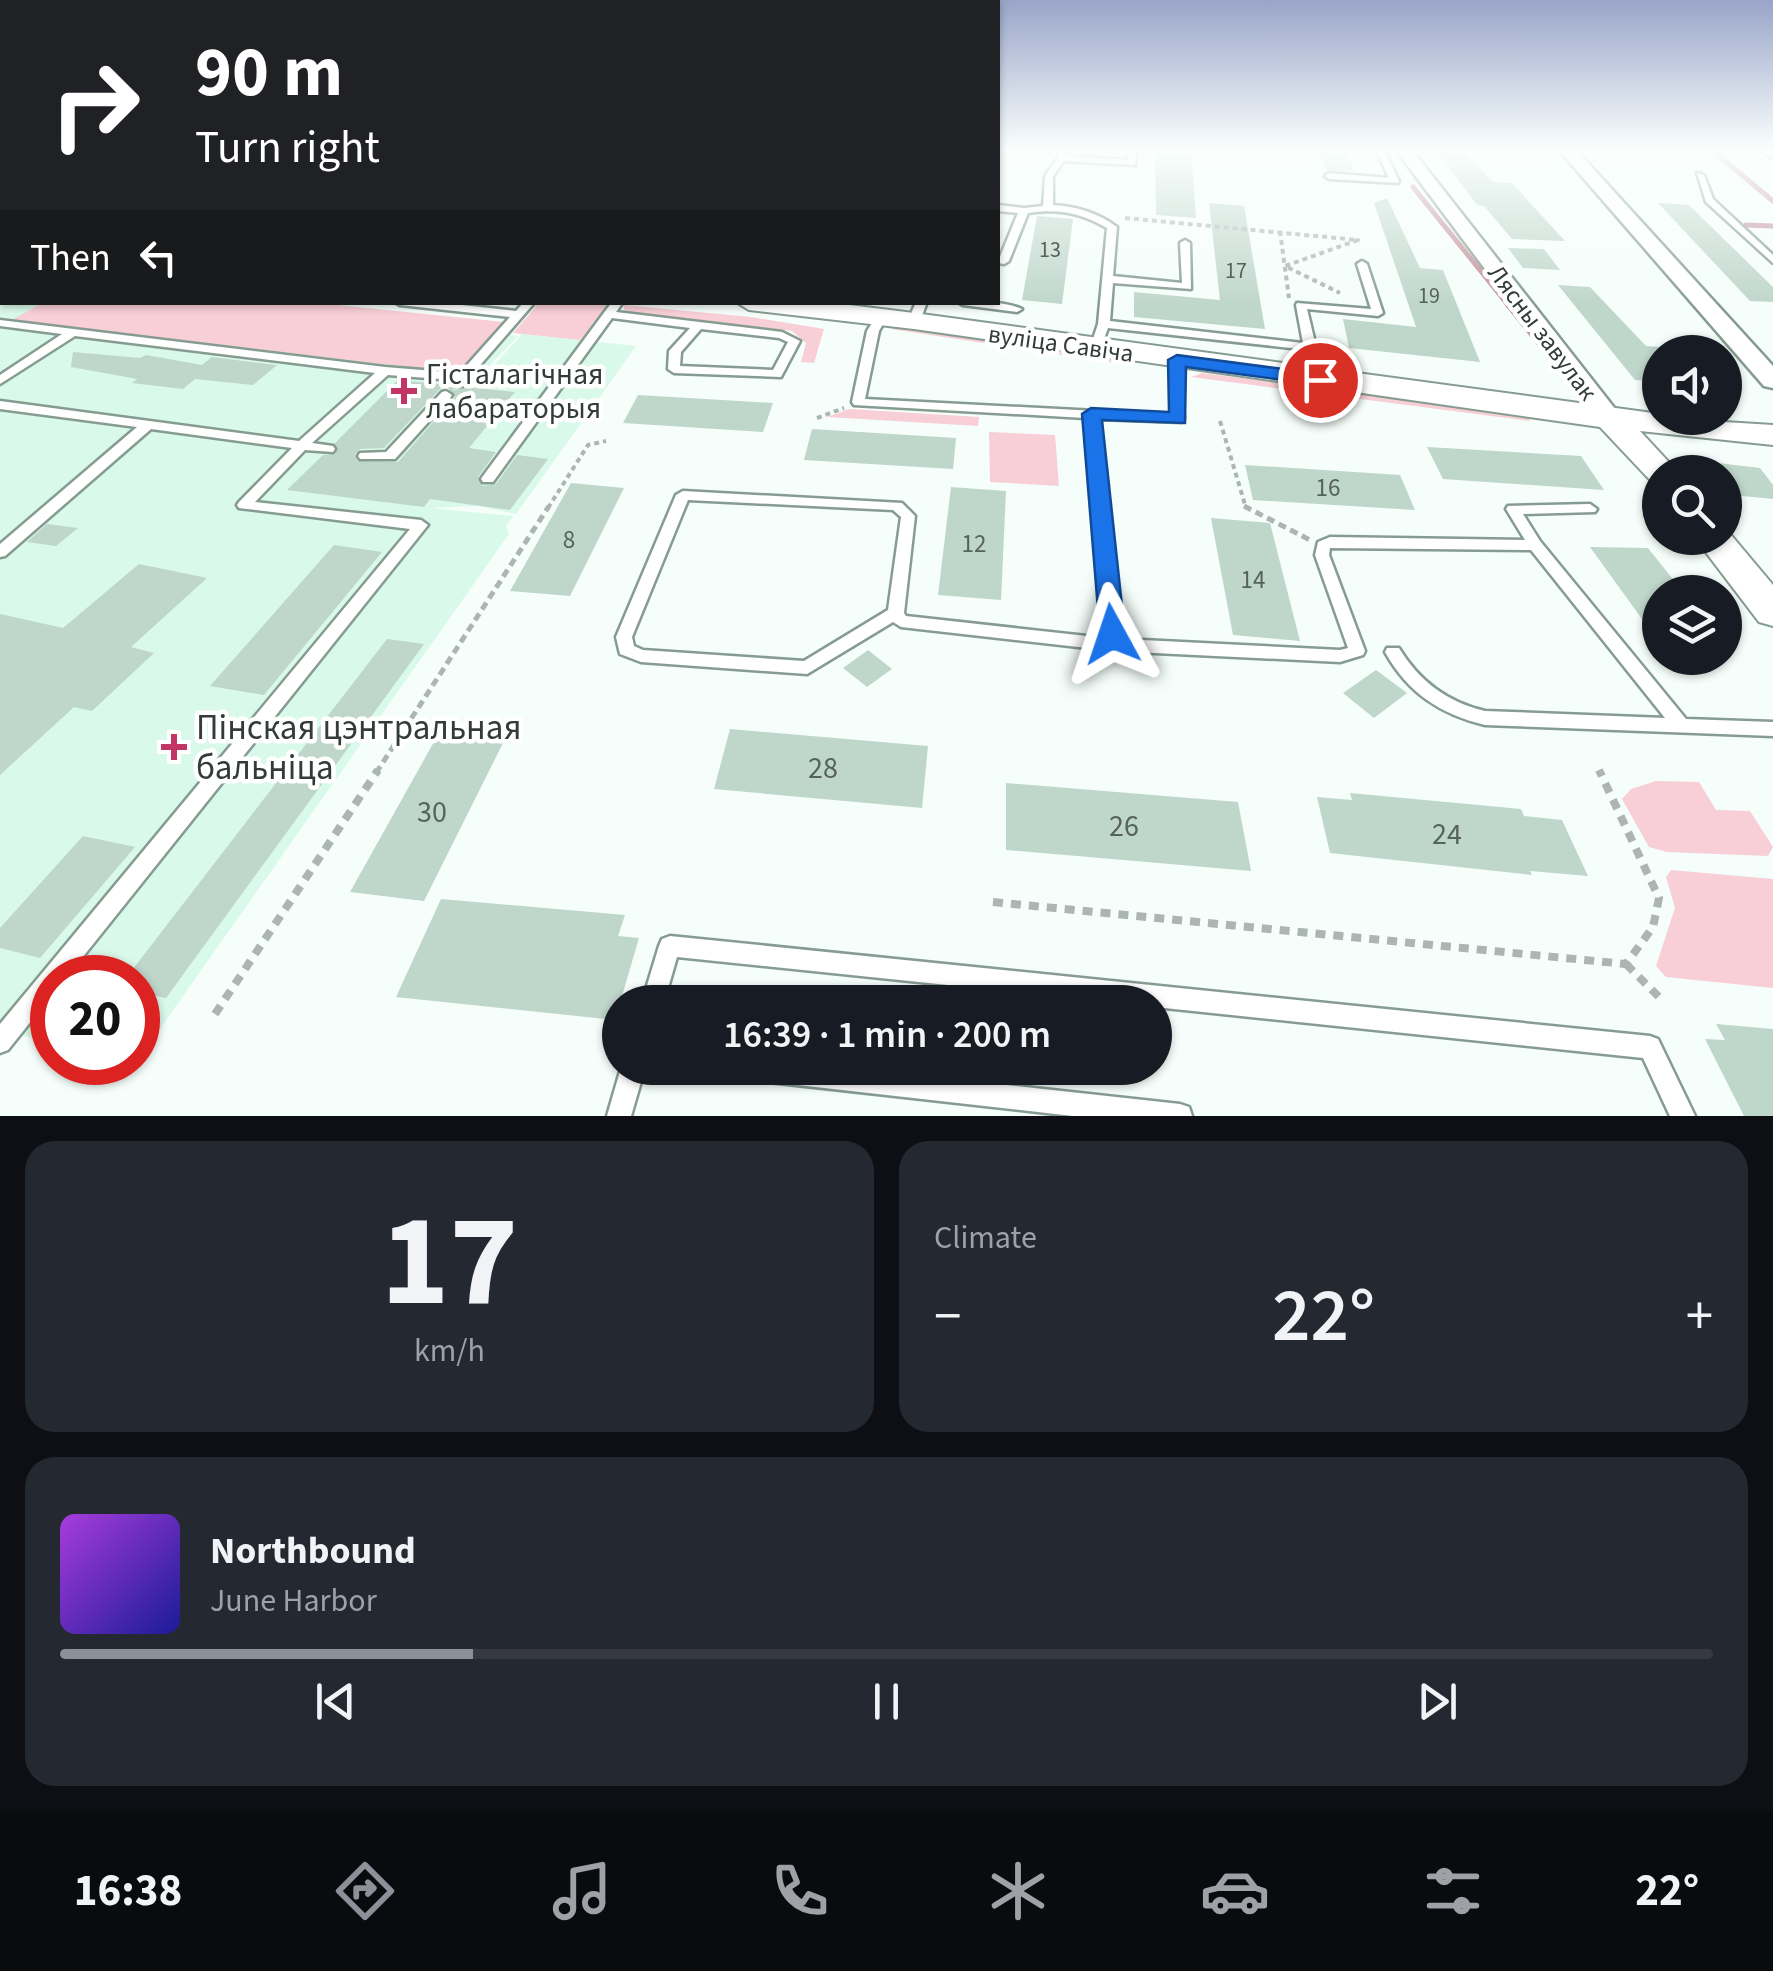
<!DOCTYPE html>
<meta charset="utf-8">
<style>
:root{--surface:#171b24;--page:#242831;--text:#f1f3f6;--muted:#9ea1a6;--line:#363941;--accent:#8c9099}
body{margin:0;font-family:"Source Sans 3",sans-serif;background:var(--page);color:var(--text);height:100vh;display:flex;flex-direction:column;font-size:38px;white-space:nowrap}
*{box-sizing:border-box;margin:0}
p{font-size:32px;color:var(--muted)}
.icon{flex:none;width:55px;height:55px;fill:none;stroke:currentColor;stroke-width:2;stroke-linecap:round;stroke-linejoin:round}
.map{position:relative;height:1116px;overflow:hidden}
.sheet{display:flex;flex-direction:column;gap:25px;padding:25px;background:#0d0f14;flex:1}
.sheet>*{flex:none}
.guide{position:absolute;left:0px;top:0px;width:1000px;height:305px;box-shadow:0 2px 8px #0004;background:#202124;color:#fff;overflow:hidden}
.tools{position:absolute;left:1642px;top:335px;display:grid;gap:20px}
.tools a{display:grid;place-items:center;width:100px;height:100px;border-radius:50%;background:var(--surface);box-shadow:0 2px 8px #0004;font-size:50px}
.speed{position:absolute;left:30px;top:955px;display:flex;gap:20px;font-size:50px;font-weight:700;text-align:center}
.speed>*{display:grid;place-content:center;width:130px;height:130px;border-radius:50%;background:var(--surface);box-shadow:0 2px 8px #0004;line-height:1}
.speed .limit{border:15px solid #d22;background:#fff;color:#111}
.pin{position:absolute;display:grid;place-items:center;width:85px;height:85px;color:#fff;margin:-42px;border:5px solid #fff;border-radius:50%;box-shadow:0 2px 10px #0007}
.me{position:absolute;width:110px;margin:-55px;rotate:355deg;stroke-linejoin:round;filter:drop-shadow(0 0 8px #0008)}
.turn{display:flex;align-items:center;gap:35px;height:210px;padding:0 30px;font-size:45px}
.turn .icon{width:130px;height:130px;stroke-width:2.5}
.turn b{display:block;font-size:70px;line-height:85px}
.then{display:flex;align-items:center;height:95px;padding:0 30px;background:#0003;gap:20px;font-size:38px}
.big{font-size:75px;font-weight:600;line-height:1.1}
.sheet .card{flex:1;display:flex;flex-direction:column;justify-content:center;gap:15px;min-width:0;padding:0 35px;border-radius:30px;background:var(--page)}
.sheet .dial{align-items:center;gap:0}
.dial b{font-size:130px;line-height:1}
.song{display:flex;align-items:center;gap:30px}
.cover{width:120px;height:120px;border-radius:15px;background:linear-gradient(135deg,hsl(280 70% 55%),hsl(240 70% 35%))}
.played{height:10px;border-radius:5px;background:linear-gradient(90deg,var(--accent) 25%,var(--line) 25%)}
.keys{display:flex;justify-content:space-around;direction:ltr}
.heat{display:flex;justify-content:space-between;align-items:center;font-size:55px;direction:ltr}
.sheet .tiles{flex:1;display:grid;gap:25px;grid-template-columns:1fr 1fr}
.card:last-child{grid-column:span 2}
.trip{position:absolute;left:602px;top:985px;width:570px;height:100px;border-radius:50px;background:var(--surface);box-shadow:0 2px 8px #0004;font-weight:600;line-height:100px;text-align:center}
.dock{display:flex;height:160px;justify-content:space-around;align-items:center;background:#090b0e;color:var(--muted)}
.dock .icon{width:70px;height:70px}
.dock .selected{color:var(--accent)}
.dock b{font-size:45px;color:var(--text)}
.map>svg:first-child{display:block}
.built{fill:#d9f9ea}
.green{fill:#f8ced7}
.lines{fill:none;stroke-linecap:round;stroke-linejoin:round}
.stream-far1{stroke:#c38f9b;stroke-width:5}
.stream{stroke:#c38f9b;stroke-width:6}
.building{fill:#bfd6cb;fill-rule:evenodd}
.service-casing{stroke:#869c91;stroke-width:5}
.minor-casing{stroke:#869c91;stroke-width:5}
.tertiary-casing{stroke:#869c91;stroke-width:4}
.path-far2{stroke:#acb5b1;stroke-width:4;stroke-dasharray:5 4;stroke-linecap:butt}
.path-far1{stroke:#acb5b1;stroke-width:5;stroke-dasharray:8 5;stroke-linecap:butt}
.path{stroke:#acb5b1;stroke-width:8;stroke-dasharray:10 8;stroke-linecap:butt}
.service{fill:#fff;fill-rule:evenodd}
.minor{fill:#fff;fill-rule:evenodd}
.tertiary{fill:#fff;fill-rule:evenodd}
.route{fill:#1a73e8;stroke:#114b97;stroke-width:2.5}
.poi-dot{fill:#c13567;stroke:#fff;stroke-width:4}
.labels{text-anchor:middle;stroke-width:9;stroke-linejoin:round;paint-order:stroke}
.far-number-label{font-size:22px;fill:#56625d}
.far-street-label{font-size:25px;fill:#333c38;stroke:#fff}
.number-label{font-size:25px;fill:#56625d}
.poi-label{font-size:30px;fill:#333c38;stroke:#fff;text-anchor:start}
.near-number-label{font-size:30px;fill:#56625d}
.near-poi-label{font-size:35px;fill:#333c38;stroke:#fff;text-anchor:start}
</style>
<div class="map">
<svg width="1773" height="1116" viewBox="0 0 1773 1116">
<rect width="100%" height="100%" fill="#f5fefa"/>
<path class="built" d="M0,279L2,302L225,303L518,336L465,391L413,456L522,334L636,346L516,514L478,506L429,508L513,516L506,526L509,534L159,1030L149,1029L138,1044V978H52V1040L0,1033Z"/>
<g class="green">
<path d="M308,302L504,322L465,366L442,371L12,320L42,303Z"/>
<path d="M539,303L611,304L580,340L513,333Z"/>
<path d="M624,305L751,317L824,329L814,363L801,362L806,343L792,331L630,312L624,310Z"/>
<path d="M904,326L1130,359V365L891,329Z"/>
<path d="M1202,373L1527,415L1530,421L1191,377Z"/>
<path d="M849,409L979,417L978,426L827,417Z"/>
<path d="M989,432L1055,435L1059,486L990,482Z"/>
<path d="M1656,781L1699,782L1716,810L1750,811L1773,847L1768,856L1667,852L1649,847L1622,799L1631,789Z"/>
<path d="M1671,870L1773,879V988L1666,977L1656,966L1675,908L1666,877Z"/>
</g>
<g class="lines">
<g class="stream-far1">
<path d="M1712,150L1773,201"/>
<path d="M1413,187L1509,306"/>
<path d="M1746,225L1773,226"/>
</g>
<path class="stream" d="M1507,303L1548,354"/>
</g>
<g class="building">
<path d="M1155,150H1191L1196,218L1156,215Z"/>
<path d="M1319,150H1346L1354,171L1326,170Z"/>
<path d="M1436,150H1462L1493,182L1512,183L1565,241L1512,239L1484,206L1477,205Z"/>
<path d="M1387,198L1420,268L1443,270L1480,362L1349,348L1343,319L1416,327L1374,203Z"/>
<path d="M1209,203L1244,206L1265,329L1134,317V292L1220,300Z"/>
<path d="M1658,203L1689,205L1773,287V302L1750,301Z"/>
<path d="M1037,216L1073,219L1062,304L1022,300Z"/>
<path d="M1508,248L1544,249L1560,270L1523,268Z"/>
<path d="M1558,285L1590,287L1646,346L1660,347V381L1635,380Z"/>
<path d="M73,352L140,358L146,355L202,365L212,357L277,365L253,385L195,379L183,389L132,383L137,379L71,367Z"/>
<path d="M398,380L449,385L454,390L466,387L515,392L469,448L496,452L478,477L483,486L496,484L517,455L548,459L510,510L430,499L424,507L287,490L323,455L336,454L335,443ZM441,388H448L455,397L398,462L357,461L355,454L360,449L384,448Z"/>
<path d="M638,395L773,403L763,432L623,423Z"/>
<path d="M812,429L956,438L953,469L804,460Z"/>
<path d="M1427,447L1581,456L1604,490L1443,479Z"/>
<path d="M1710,462L1760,468L1773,485V499L1732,495L1725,484V472H1717Z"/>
<path d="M1245,465L1400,475L1415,510L1253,500Z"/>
<path d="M571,483L624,488L570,596L510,591Z"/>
<path d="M951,487L1006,491L1001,600L938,595Z"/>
<path d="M1211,518L1270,523L1300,641L1233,635Z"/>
<path d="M47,524L78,528L56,546L27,542Z"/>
<path d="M334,545L382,552L264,695L210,686Z"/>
<path d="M1590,547L1648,548L1683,592H1660V644Z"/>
<path d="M139,564L207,578L131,647L154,653L92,711L74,707L0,775V614L63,628Z"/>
<path d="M387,639L424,644L166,998L138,992V978H126Z"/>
<path d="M868,650L892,669L867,687L843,668Z"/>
<path d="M1376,670L1407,693L1374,718L1343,693Z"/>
<path d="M444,724L509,731L424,901L350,892Z"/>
<path d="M730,729L928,746L922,808L714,789Z"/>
<path d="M1006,783L1238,802L1251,871L1006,850Z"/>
<path d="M1350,793L1521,809L1524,816L1562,820L1588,876L1530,871L1532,875L1330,853L1317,797L1352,800Z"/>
<path d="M83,836L135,847L40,958L0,948V928Z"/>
<path d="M441,899L625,915L618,936L639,938L615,1020L396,997Z"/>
<path d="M1716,1024L1773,1029V1116H1744L1705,1039L1725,1040Z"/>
</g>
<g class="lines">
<g class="service-casing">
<g id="service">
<path d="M1059,150H1067L1066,156L1128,160L1129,150H1137L1135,165L1064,161L1053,176V205C1076,206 1098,213 1117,227L1113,276L1182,283L1180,243L1185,240L1190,243L1191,289L1113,283L1110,321L1303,343L1296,305L1297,303L1371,309L1357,264L1362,261L1367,264L1383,313L1378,316L1307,309L1316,347L1310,350L1108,328L1100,350H1092L1090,348L1098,324L1107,228C1082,213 1057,208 1028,213L1009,261L1004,264L998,263V257H1000L1018,213L998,211V205L1024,208L1043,206L1045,176L1058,158Z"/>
<path d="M1376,150H1384L1399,181L1398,183L1329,179L1325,176L1329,173L1389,178Z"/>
<path d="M1697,173L1704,175L1713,199L1773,255V263L1706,202Z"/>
<path d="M2,176V182L0,183V177Z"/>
<path d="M2,196V203L0,204V197Z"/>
<rect x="0" y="260" width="2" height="6"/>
<path d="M395,302H434L516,311L524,302H535L462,386H454L452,383L454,380L388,375L312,443L333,446L335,449L333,452L305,450L255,502L421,520L428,525L66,978H52V995L8,1050L0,1053V1024L410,529L239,508L237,505L239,502L292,448L151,429L5,556L0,557V544L137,427L0,409V401L299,441L375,373L75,336L0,384V375L62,334L0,326V320L385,367L460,373L510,317L400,305Z"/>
<path d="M612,302H623L616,312L782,332L800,341L781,377L674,373L668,369L669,351L690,328L612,318L493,482H483L481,479L483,476ZM701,329L779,338L788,342L773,370L680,366L681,352Z"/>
<path d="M916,302H927L920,321L914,324L908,321Z"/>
<path d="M958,302C979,302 1004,301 1022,309L1017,312L963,305Z"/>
<path d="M881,314L887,317L879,331L865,399L1172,415L1171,361L1173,359H1181L1184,419L1182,422L1098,419L1122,639L1340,650L1348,648L1315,555L1318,542L1330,537L1525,540L1506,509L1508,506L1590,504L1597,509L1595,512L1523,514L1540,541L1686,719L1773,722V736L1485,725C1440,714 1408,693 1385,652L1387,648H1399C1419,681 1447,702 1485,711L1665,718L1531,550L1330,548L1329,555L1365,651L1363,655L1340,662L1114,651L901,627L893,622L807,674L641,662L620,654L616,637L676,495L683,491L902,503L915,516L904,613L906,616L1105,638L1085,418L854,405L852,402L867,331L877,315ZM688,500L893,510L901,517L888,610L804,661L643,650L634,646L632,637Z"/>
<path d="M446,391L452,395L450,398L395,459H360L358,456L360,453L386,452L442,392Z"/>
<path d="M670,936L1650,1036L1658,1039L1695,1116H1670L1643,1058L1155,1007V1002H1113L677,957L664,1002H642L659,946L662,939Z"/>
<path d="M621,1068H645L631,1116H607Z"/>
<path d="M740,1068H852L1180,1104L1189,1107L1192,1116H1073L752,1080L744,1076Z"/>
</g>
</g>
<g class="minor-casing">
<g id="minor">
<path d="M1396,150H1412L1619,414L1623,419L1619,424H1601Z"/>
<path d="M1559,150H1576L1773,366V388L1764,386Z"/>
<path d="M1760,150H1773V158Z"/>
</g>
</g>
<g class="tertiary-casing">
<g id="tertiary">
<rect x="0" y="226" width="2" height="14"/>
<path d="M736,302H825L914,313L1660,414V418L1773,425V445L1640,431L1678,472H1660V482L1649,479L1600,427L914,329L749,310Z"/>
<path d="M1726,529L1773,585V626L1759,622L1695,538H1725Z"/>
</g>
</g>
<g class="path-far2">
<path d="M1125,218L1358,240L1285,266L1340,293"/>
<path d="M1280,231L1289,298"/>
<path d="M817,418L844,408"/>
<path d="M1220,421L1246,508"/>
<path d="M548,508L588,445L606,441"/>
</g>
<g class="path-far1">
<path d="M1244,506L1310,540"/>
<path d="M376,773L549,506"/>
</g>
<g class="path">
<path d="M993,902L1626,964L1653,927L1659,898L1599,770"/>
<path d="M1626,964L1661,999"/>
<path d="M215,1014L378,770"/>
</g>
<use href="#service" class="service"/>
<use href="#minor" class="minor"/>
<use href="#tertiary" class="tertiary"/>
</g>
<linearGradient id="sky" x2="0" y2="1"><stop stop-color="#99a5c9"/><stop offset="0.49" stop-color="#fafffd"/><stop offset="1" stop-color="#fafffd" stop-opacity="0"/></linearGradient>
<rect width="1773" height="306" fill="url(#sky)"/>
<path class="route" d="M1177,355L1320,374L1329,380L1320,385L1186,367L1185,423L1102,420L1125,634L1121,640H1104L1100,634L1082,414L1091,408L1169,412L1168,360Z"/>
<g class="poi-dot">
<path d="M399 376h10v10h10v10h-10v10h-10v-10h-10v-10h10z"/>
<path d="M169 732h10v10h10v10h-10v10h-10v-10h-10v-10h10z"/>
</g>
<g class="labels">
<g class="far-number-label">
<text x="1050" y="257">13</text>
<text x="1236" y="278">17</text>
<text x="1429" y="303">19</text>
</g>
<g class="far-street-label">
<text transform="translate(1543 332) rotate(53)" y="9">Лясны завулак</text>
<text transform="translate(1061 343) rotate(8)" y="9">вуліца Савіча</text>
</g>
<g class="number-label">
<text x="1328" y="496">16</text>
<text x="569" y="548">8</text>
<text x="974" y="552">12</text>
<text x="1253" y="588">14</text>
</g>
<g class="poi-label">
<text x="426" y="384">Гісталагічная<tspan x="426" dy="34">лабараторыя</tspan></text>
</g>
<g class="near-number-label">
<text x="823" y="778">28</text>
<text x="432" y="822">30</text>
<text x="1124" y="836">26</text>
<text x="1447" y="844">24</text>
</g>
<g class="near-poi-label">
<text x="196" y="739">Пінская цэнтральная<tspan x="196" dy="40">бальніца</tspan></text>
</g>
</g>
</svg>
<div class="tools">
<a><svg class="icon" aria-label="sound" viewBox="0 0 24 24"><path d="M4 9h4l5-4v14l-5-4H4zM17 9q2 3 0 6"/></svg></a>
<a><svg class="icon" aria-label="search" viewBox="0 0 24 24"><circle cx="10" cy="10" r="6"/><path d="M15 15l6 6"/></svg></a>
<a><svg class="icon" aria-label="layers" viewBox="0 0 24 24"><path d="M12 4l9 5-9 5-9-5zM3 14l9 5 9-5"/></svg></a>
</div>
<div class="speed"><div class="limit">20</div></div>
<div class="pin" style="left:1320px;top:380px;background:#d93025"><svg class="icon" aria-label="arrive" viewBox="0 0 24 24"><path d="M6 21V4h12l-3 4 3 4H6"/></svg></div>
<svg class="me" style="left:1112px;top:634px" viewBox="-20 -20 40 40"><path d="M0-17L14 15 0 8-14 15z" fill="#1a73e8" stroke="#fff" stroke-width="4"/></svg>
<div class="trip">16:39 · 1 min · 200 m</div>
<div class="guide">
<div class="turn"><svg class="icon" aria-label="right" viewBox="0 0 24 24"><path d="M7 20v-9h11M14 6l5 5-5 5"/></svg><div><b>90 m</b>Turn right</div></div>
<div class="then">Then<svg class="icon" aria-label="left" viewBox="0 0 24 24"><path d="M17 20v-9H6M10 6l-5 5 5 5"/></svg></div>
</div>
</div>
<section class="sheet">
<div class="tiles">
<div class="card dial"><b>17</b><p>km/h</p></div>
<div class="card"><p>Climate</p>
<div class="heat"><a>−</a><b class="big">22°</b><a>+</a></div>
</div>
<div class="card">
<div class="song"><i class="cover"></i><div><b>Northbound</b><p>June Harbor</p></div></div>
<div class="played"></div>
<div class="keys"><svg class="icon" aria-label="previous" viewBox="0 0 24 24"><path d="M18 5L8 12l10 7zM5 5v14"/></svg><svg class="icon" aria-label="pause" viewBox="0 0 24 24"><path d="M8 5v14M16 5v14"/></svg><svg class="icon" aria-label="next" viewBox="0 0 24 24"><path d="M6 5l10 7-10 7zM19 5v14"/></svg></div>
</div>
</div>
</section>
<nav class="dock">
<b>16:38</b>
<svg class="icon selected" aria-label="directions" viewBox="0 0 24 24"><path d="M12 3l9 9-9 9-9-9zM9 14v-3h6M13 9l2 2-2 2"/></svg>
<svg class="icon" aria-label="music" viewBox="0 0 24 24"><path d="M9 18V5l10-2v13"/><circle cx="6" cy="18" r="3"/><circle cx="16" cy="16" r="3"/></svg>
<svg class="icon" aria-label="phone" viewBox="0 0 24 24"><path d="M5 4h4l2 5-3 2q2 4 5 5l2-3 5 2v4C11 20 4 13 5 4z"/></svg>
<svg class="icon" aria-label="climate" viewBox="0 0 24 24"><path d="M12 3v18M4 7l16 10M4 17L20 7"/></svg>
<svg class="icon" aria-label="car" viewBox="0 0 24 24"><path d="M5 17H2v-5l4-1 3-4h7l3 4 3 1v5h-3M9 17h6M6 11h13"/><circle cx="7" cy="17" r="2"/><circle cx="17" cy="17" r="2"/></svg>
<svg class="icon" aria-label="filters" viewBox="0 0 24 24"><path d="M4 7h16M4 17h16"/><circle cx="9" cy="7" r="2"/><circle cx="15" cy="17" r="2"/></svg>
<b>22°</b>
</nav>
